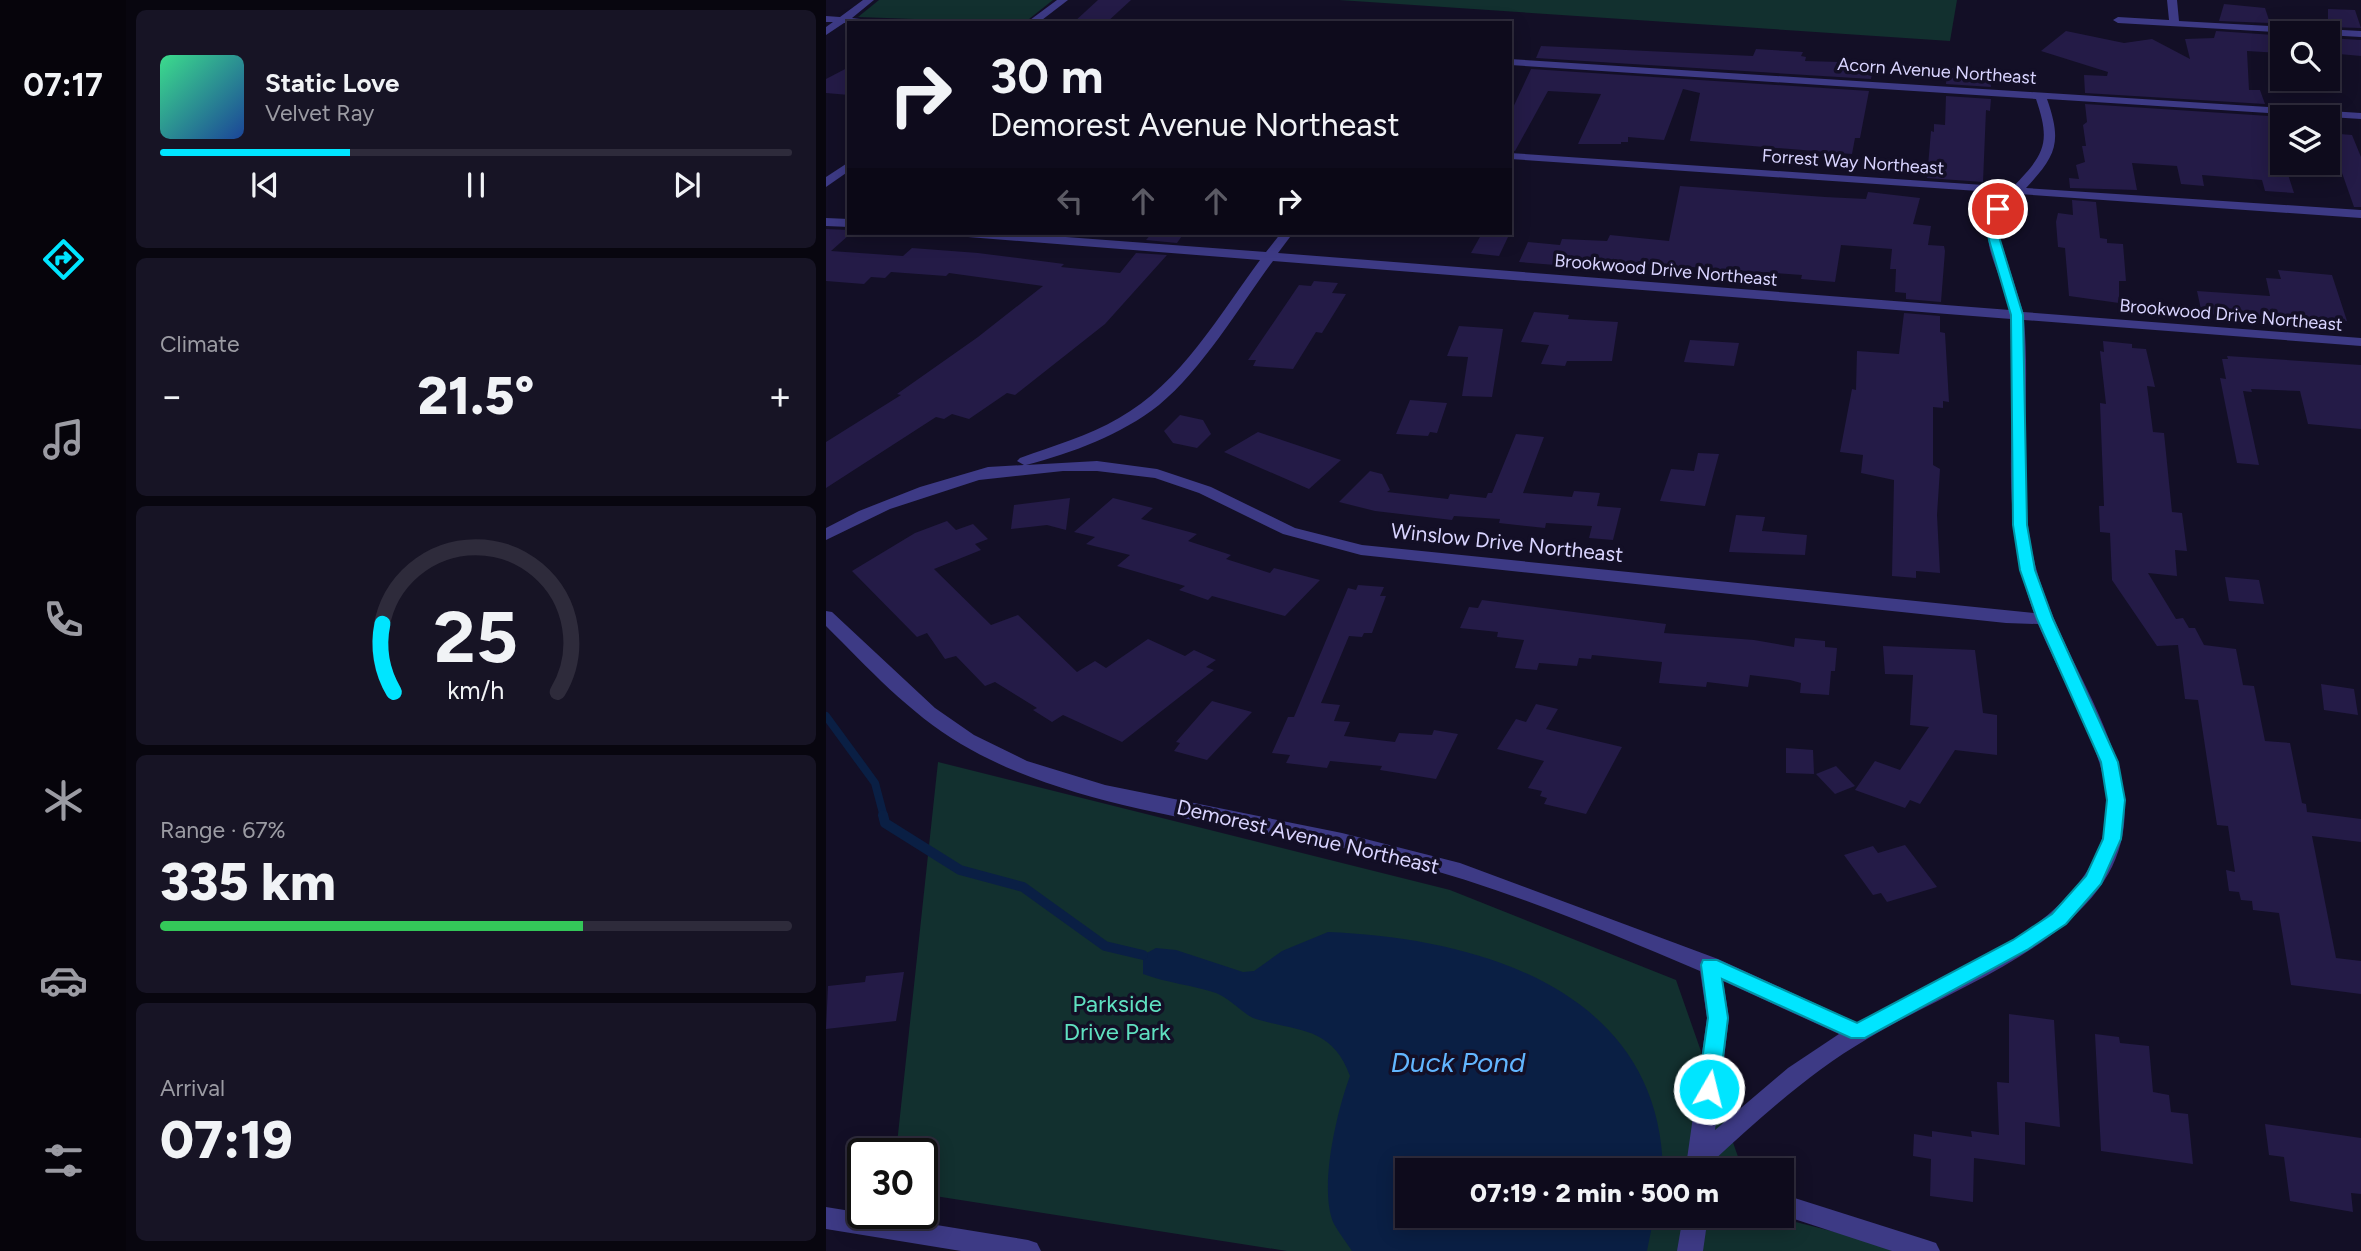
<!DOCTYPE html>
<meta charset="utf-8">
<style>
:root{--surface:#0e0b1c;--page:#171425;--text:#f1f3f6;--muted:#9b9ba3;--line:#2e2b3b;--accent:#00e5ff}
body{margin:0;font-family:Figtree,sans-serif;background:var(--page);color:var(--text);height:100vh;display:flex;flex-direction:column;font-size:26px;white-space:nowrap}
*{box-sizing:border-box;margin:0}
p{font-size:23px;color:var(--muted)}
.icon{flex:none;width:38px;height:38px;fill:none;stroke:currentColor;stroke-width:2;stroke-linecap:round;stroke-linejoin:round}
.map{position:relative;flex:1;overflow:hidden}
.drawer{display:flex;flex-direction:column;gap:10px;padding:10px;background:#08060f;width:700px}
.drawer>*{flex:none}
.banner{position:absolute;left:21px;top:21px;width:665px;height:214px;border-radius:0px;box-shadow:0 4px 18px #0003,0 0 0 2px var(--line);background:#0e0b1c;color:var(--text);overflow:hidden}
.tools{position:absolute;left:1444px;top:21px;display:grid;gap:14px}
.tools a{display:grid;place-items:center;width:70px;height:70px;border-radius:0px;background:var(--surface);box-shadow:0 4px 18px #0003,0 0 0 2px var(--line);font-size:35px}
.speed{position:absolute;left:21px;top:1138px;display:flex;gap:14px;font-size:35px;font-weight:700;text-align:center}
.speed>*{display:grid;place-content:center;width:91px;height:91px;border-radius:50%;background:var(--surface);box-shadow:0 4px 18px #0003,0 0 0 2px var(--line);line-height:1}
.speed .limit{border:4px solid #111;border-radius:10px;background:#fff;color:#111}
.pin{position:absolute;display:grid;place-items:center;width:60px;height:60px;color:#fff;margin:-30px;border:4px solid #fff;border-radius:50%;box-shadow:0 2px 7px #0007}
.me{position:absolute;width:77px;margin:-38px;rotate:8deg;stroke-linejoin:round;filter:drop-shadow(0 0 5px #0008)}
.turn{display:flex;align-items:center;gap:24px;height:147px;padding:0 28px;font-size:32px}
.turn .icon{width:91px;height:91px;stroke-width:2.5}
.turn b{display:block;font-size:49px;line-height:60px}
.lanes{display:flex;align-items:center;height:66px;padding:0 28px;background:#0003;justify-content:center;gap:35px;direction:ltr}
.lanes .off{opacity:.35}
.big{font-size:52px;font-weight:800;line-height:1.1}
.drawer .widget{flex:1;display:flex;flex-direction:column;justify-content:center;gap:10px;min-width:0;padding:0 24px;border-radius:10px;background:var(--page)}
.drawer .dial{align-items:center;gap:0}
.dial svg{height:182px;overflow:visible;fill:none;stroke:var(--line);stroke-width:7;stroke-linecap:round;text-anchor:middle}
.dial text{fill:var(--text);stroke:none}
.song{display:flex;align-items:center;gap:21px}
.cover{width:84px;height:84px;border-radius:10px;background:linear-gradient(135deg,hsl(150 70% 55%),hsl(220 70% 35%))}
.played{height:7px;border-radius:4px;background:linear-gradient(90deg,var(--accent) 30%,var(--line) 30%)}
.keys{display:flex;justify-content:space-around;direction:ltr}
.heat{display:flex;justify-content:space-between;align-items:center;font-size:38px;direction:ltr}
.charge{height:10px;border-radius:5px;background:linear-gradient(90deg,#34c759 67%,var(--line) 0)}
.trip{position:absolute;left:569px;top:1158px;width:399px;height:70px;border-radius:0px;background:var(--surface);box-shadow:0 4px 18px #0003,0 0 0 2px var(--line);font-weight:800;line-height:70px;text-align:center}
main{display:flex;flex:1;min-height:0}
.dock{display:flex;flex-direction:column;width:126px;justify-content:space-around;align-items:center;background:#06040b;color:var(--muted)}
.dock .icon{width:49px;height:49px}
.dock .current{color:var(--accent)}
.dock b{font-size:32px;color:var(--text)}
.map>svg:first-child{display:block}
.green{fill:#12302f}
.water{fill:#0a1f44}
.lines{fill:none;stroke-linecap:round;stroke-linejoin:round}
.stream-far1{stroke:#0a1f44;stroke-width:8}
.stream{stroke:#0a1f44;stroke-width:10}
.building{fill:#241b47}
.minor{fill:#3d3a85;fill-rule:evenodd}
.route{fill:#00e5ff;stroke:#0095a6;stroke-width:2}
.labels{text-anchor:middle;stroke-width:7;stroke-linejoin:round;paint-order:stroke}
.far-street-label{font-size:18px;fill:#d9d4ff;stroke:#130f26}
.street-label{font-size:21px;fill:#d9d4ff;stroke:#130f26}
.near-park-label{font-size:24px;fill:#5fe0c0;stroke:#130f26}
.near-water-label{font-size:28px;font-style:italic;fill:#62b6ff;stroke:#130f26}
</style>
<main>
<nav class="dock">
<b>07:17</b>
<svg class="icon current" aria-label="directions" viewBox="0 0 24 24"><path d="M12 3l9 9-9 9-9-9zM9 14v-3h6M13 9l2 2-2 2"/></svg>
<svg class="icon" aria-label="music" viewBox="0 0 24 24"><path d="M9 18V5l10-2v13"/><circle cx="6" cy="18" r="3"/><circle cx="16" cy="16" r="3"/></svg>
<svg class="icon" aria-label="phone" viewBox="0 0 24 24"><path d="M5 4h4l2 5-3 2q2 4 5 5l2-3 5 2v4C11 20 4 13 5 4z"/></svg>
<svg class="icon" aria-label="climate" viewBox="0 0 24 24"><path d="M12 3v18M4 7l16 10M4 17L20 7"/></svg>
<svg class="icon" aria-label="car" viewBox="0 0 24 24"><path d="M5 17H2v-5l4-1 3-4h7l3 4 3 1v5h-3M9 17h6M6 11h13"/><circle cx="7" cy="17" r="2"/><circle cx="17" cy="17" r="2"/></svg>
<svg class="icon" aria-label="filters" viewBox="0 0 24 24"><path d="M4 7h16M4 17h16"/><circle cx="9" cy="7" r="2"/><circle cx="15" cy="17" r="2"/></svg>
</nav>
<section class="drawer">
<div class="widget">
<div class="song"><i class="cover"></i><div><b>Static Love</b><p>Velvet Ray</p></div></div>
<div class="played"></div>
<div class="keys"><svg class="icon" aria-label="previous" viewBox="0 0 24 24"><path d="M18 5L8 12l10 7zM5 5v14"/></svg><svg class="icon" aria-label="pause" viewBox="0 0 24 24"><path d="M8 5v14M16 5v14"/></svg><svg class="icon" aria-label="next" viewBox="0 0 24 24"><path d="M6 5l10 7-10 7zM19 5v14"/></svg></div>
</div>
<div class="widget"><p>Climate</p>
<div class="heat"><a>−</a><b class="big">21.5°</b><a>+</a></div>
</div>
<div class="widget dial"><svg viewBox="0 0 100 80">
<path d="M14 69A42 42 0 1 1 86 69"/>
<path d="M14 69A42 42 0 0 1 9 39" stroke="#00e5ff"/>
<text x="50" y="56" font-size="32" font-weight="700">25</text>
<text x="50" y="72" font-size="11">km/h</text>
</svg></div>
<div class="widget"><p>Range · 67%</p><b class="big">335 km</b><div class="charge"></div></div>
<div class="widget"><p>Arrival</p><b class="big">07:19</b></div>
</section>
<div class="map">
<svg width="1535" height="1251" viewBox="0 0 1535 1251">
<rect width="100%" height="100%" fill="#130f26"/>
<g class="green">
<path d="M53,0H227L198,23L32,17Z"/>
<path d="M513,0H1131L1124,41Z"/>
<path d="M112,762L624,890L850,980L917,1171H581V1216H946L1084,1251H461L96,1194V1153H70Z"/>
</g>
<path class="water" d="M502,932C653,938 834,990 837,1171H581V1216H828L821,1251H526C520,1242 513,1233 508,1224C492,1189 511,1111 524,1076C506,1026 472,1032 430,1019C417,1015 407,1000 390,993C366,985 341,983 317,974V955L330,948L350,950L417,972L428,971L456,951Z"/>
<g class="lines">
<path class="stream-far1" d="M0,716L49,783L58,817"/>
<path class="stream" d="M57,815L59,823L134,870L197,887L279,946L317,955"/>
</g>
<g class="building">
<path d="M272,0H305L280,23H247Z"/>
<path d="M1398,4L1439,8L1444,23L1393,21Z"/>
<path d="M1502,9L1529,10L1535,28L1502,27Z"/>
<path d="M1240,31L1298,43L1326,39L1364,59L1359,39L1388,38L1390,31L1448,35L1454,53L1421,51L1423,90H1434L1439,104L1259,93L1258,75L1281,76L1282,72L1215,51Z"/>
<path d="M1502,38L1535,40V56L1502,53Z"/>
<path d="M715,46L927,56L930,49L977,52L975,56L980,57L979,61L1048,63L1045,79L710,58Z"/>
<path d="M23,67V95L0,93V79Z"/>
<path d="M1121,68L1164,70L1165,87L1120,84Z"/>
<path d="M705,69L1043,91L1034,138H1029L1026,154L864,141L874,93L857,89L838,140L802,137V142H795V144H752L775,94L722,91L689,151L684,150V114Z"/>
<path d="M1120,96L1165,99L1164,111L1160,110L1157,182L1101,178L1105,131L1108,132V124L1119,125Z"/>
<path d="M1259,104L1443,116L1468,193L1439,191L1436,180L1376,175L1378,186L1355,184L1351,166L1306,163L1311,190L1244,188L1243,178L1253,179L1250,165L1259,162L1256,146H1260L1257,125L1261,122Z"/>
<path d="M1502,133L1526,135L1535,157V207H1528Z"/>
<path d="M854,186L999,197L1040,199L1042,192L1094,198L1087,224L1105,226L1102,245L1118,246L1119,251L1115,302L1080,299V293L1069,292L1070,269H1064L1066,249L1015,245L1009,282L975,279L976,275L839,265L756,260L754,265L742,266L693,262L702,242L734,245L736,239L781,241L784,235L843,241Z"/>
<path d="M1246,200L1270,202L1274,238L1281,239V243L1297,244L1300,281H1293V303L1243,296L1239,248L1232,247L1230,222L1232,213L1247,215Z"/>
<path d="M0,229L23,230V235L5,251L77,256L86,248L152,253L238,264L235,267L294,273L310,253L341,255L279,324L189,395L181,393L143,419L126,414L118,419L110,417L0,488V442L75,395L71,394L152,337L217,286L123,273L120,276L65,272L59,278L45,277L38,284L0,281Z"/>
<path d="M326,233H358L351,243L320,240Z"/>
<path d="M655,235L682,237L673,256L645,253Z"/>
<path d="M1452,270L1506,275L1521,321L1376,314L1371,291L1444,296L1440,278L1455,279Z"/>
<path d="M488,281L512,283L506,293L520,294L496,333L490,332L467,369L427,366L430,360H422L473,285L485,286Z"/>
<path d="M708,312L743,315L742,319L792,322L786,361H741L739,366L715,364L723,345L695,342Z"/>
<path d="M1078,313L1114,316V332L1119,333L1123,402L1117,401V408L1107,407V465L1114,469L1111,515L1114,573L1090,571V578L1066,576L1068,480L1035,473L1037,455L1014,452L1026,389L1030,390L1031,351L1073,354Z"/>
<path d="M633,326L677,329L666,397L636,396L642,357L621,356Z"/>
<path d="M864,340L913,343L908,366L858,362Z"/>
<path d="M1277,341L1306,344V348L1320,349L1329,387L1321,386L1327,432L1338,433L1346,512L1356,513L1361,551L1349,550L1351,576L1322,573L1350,619L1357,618L1363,628H1369L1378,645L1410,649L1417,685L1428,686L1439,741L1464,743L1476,803L1480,804L1481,812L1535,819V842L1486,836L1510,958L1535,961V994L1465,985L1453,913L1427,910L1426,901L1415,900L1413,892L1403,891L1400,870L1409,872L1402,826L1391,825L1372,700L1359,699L1352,645L1331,646L1286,580L1284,533L1274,532L1273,506H1278L1274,403L1280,404L1274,351L1278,352Z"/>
<path d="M1401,356L1535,365V429L1482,424L1474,391L1425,389L1426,392L1417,391L1433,465L1411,463L1394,378L1400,379L1396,359H1402Z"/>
<path d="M584,400L621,403L611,433L604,432L602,436L570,434Z"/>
<path d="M354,415L377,420L385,434L371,448L347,443L338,431Z"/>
<path d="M432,432L515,460L483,489L398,452Z"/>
<path d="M690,434L718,437L697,493L746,497L748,491L774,493L771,506L795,508L787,540L763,538L766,526L720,523L719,528L673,523L674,519L628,516L626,520L549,511L513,502L544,471L556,474L564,490L561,492L622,499L624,494L660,498L662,493H666Z"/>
<path d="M872,453L893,454L879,506L834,501L845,469L868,471Z"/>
<path d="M244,498L240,530L221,525L185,529L188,505Z"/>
<path d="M287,498L327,508L315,519L371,534L362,541L405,555L400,559L444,573L448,568L494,580L459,616L386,596L382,600L353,590L359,586L291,566L304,555L260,544L269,537L248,532Z"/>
<path d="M910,515L939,517L936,531L981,535L979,555L903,552Z"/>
<path d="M121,521L130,530L147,524L162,539L149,544L155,550L108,569L165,625L192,615L251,672L269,661L280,668L322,639L359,656L368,650L390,660L380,667L388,670L296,742L237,715L226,722L207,710L211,708L169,682L159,686L130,656L119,659L101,633L91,637L26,571L89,533Z"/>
<path d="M1399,577L1433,580L1438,604L1403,601Z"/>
<path d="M532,585L558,587L554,596H560L546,633H538L536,637L523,636L495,703L514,705L508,721L524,722L518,736L569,742L573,733L606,735L608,730L632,734L610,779L554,770L556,766L504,761L501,768L460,763L464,755L446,753L462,717H468L522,588L530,590Z"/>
<path d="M656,600L840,624L838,633L928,640L968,647L969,638L999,641V647L1011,648L1009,671H1005L1003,695L974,693L975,683L964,680L924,675L922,687L881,682L880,687L833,683L836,662L766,655L765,659L753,658L751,666L713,663L711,670L689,668L698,640L671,637L672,632L634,628L643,607L652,608Z"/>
<path d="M1057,646L1149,650L1157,713L1171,715V755L1129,750L1094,804L1084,800L1079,808L1029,790L1049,761L1074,770L1103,727L1084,725L1087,675L1059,674Z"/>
<path d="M1495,684L1528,689L1532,715L1498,710Z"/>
<path d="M386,701L426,712L381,760L348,751L354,743L350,742Z"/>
<path d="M710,704L732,709L720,729L796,747L760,814L718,804L721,798L714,796L716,791L702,788L718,761L671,749L690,719L700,722Z"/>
<path d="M960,748L987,750L988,774L960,773Z"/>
<path d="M1010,766L1029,786L1009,794L990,774Z"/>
<path d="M1079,845L1111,887L1061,902L1055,893L1047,895L1018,855L1047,846L1052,853Z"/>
<path d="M78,972L70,1021L0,1029L2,986L39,982L40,976Z"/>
<path d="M1183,1014L1228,1020L1234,1127L1199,1122V1165L1148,1158L1147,1202L1104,1196L1105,1159L1087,1156L1088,1134L1106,1137V1131L1146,1137L1145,1131L1173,1135L1171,1082L1183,1083Z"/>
<path d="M1269,1034L1293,1037L1294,1043L1323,1046L1327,1092L1343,1095L1345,1112L1362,1114L1367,1164L1275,1151Z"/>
<path d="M1439,1124L1535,1138V1194L1525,1193L1527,1212L1464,1201L1458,1157L1443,1155Z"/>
</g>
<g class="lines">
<g class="minor">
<path d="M37,0H48L26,18L69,23H18L0,35V27L7,22H0V16L14,17Z"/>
<path d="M231,0H242L212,23H200Z"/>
<path d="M1341,0H1351L1353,21L1535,31V37L1292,23L1287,20L1292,17L1343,20Z"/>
<path d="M684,59L1535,113V119L1221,99C1236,142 1231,155 1200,188L1535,210V218L1193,194L1177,212L1173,235L1197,312L1535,338V346L1198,320C1205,396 1191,475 1206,551C1235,693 1388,814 1224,936C1167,978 1101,1003 1041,1039C983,1073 934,1118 885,1163L886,1171H862L861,1159L881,1018L874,971C777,930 678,888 577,862C438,825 258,817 135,744C83,713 42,668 0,626V611L6,612L109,708L148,735L201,761L279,785L516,833L634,863L892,959L1032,1023C1123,973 1309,911 1277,776C1265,726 1232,672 1212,624L1180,623L535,555L457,534L373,493L329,478L271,471H237L153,480L64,509L0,540V528L33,511L94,487L162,467L198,465L191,461L194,458C227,446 262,436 293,418C355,383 393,315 434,260L142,237L136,233H187L440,252L455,233H467L452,253L1184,310C1175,266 1141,233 1181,193L684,159V153L1187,187C1219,154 1225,143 1210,99L684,65ZM447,261L1185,319C1192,424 1170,510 1208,613L536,545L469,528L385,487L331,469L271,461L200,465C246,453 295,435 333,405C376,370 414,306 447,261ZM897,981L1013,1034L962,1068L889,1130L903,1018Z"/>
<path d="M23,162V171L0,187V177Z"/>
<path d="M0,218L23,219V227L0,226Z"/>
<path d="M956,1194L1101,1240L1110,1243L1114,1251H1066L956,1215Z"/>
<path d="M0,1207L202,1240L211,1243L215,1251H135L0,1229Z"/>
<path d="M857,1216H882L877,1251H851Z"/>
</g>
</g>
<path class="route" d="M1172,206L1178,209L1172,228L1174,240L1197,315L1201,525L1209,570L1227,619L1292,762L1299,800L1295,839L1275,884L1240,924L1201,950L1039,1038H1025L896,979L902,1018L893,1089L890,1095L883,1097L875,1095L872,1089L882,1018L875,965L877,960H891L1031,1023L1187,940L1226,914L1260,876L1277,839L1281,800L1275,762L1211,619L1194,570L1187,525L1185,315L1163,240L1161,228L1166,209Z"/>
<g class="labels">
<g class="far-street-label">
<text transform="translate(1111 71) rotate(4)" y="6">Acorn Avenue Northeast</text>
<text transform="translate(1027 162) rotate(4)" y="6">Forrest Way Northeast</text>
<text transform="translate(840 270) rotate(5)" y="6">Brookwood Drive Northeast</text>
<text transform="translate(1405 315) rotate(5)" y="6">Brookwood Drive Northeast</text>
</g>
<g class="street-label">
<text transform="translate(681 543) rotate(6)" y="7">Winslow Drive Northeast</text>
<text transform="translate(482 837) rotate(13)" y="7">Demorest Avenue Northeast</text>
</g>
<g class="near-park-label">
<text x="291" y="1012">Parkside<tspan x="291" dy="28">Drive Park</tspan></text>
</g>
<g class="near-water-label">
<text x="632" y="1072">Duck Pond</text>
</g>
</g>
</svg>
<div class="tools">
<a><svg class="icon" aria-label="search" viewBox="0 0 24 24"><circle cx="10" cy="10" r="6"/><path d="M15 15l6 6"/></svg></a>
<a><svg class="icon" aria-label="layers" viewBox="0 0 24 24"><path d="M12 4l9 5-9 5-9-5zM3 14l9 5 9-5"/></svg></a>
</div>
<div class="speed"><div class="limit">30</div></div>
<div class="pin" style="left:1172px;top:209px;background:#d93025"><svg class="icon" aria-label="arrive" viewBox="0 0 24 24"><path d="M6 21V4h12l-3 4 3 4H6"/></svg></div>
<svg class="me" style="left:883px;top:1089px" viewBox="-20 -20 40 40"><circle r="17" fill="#00e5ff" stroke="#fff" stroke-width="3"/><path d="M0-11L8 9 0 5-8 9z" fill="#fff"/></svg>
<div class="trip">07:19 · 2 min · 500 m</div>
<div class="banner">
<div class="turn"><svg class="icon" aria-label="right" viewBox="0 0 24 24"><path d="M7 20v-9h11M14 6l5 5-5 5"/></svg><div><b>30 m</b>Demorest Avenue Northeast</div></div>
<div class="lanes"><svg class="icon off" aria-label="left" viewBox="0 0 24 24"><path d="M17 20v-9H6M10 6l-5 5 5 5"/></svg><svg class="icon off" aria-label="ahead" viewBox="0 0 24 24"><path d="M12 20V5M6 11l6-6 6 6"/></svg><svg class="icon off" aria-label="ahead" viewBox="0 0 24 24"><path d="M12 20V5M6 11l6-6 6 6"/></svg><svg class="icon" aria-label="right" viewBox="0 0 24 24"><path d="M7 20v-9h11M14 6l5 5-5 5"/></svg></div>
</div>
</div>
</main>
